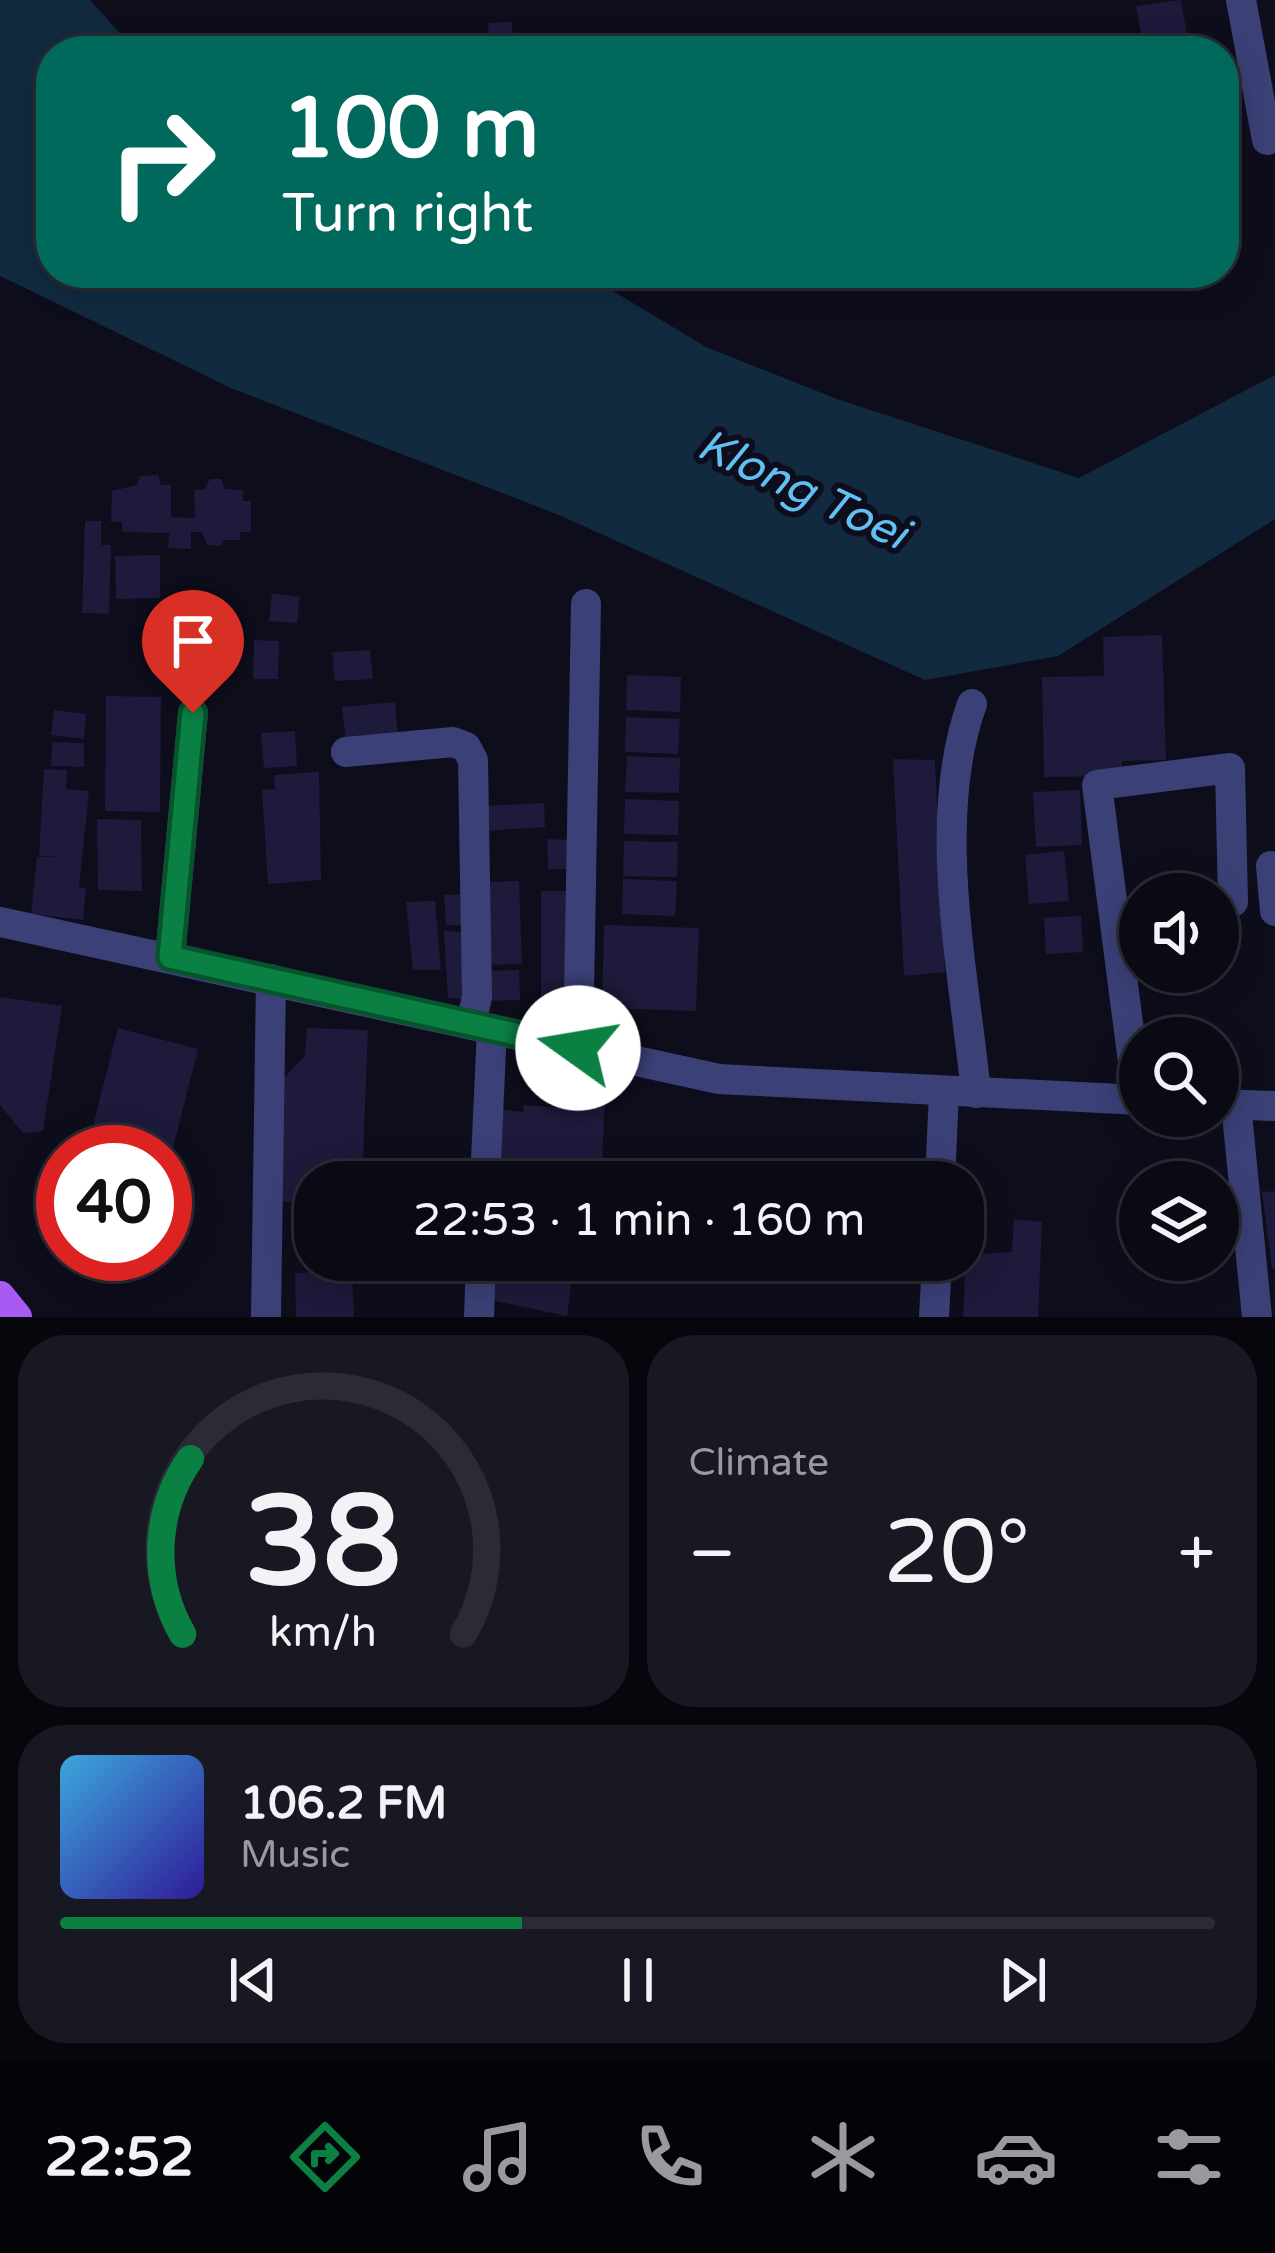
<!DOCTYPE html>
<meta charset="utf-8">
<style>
:root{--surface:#0a0a15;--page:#181822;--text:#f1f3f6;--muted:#999aa0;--line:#2a2b34;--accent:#0b8043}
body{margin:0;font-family:"Varela Round",sans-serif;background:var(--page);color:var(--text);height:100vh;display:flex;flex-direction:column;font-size:45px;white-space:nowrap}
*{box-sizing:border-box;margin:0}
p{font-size:39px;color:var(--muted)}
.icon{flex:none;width:66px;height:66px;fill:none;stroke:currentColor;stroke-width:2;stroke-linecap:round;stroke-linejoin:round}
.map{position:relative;height:1317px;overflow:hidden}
.panel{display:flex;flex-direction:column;gap:18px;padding:18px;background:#06060c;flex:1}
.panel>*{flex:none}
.top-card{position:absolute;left:36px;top:36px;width:1203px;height:252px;border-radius:48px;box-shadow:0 6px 30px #0003,0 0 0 3px var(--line);background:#00695c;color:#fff;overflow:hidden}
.tools{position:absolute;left:1119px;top:873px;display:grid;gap:24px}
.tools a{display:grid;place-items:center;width:120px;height:120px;border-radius:50%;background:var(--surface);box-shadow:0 6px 30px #0003,0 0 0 3px var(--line);font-size:60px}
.speed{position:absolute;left:36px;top:1125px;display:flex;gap:24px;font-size:60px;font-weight:700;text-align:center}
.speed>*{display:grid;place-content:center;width:156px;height:156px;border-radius:50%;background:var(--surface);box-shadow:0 6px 30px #0003,0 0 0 3px var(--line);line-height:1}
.speed .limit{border:18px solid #d22;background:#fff;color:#111}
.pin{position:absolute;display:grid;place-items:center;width:102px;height:102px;color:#fff;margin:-123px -51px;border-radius:50% 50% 50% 0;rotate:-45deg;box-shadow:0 0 12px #0007}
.pin .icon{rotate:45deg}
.me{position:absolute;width:132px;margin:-66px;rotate:283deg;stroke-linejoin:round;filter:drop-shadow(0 0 9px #0008)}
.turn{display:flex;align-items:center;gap:42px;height:252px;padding:0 48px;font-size:54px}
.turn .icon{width:156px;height:156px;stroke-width:2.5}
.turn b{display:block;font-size:84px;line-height:102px}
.big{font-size:90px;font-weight:600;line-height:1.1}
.panel .widget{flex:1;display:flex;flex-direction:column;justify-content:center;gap:18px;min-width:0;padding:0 42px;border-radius:48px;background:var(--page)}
.panel .dial{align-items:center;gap:0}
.dial svg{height:312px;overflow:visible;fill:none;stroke:var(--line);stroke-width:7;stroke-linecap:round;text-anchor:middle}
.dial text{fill:var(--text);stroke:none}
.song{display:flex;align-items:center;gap:36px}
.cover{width:144px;height:144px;border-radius:18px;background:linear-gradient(135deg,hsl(200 70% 55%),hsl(250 70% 35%))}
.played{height:12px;border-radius:6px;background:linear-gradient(90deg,var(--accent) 40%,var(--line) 40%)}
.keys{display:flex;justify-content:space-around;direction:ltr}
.heat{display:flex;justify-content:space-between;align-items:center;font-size:66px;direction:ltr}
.panel .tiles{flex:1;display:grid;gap:18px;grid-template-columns:1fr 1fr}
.widget:last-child{grid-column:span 2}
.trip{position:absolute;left:294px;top:1161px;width:690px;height:120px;border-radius:48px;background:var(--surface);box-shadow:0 6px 30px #0003,0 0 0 3px var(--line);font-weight:600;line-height:120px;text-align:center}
.tab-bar{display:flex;height:192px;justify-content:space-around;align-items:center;background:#040408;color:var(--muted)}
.tab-bar .icon{width:84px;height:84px}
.tab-bar .current{color:var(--accent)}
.tab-bar b{font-size:54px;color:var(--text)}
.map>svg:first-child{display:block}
.water{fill:#112a40}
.building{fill:#1d1a3b}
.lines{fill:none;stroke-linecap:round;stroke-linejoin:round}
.minor{stroke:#3b4077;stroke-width:30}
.major{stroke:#a85bf3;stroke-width:30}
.route-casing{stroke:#07532c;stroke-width:30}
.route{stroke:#0b8043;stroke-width:21}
.labels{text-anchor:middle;stroke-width:12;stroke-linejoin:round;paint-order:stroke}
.water-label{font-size:45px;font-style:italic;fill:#61c0f3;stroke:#0d0d1c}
</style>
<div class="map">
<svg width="1275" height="1317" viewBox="0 0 1275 1317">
<rect width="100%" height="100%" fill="#0d0d1c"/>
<path class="water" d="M0,0H90L136,51H51V273H583L706,347L837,399L1079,478L1275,375V519L1058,656L925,680L559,515L231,388L0,276Z"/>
<g class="building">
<path d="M1181,0L1188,40L1144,48L1136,6Z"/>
<path d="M512,22L513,51H453L489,45L488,23Z"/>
<path d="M158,475L161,485H171V517L195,518L194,490H204L210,479H221L225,489L243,490V501H251V532H240V540H224L220,546L207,545L202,532H191V549L168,548L169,533L122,532V522H111L112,491L137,485L140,476Z"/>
<path d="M85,521H101V545H111L109,614L82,613Z"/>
<path d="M160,555V598L116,599L115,556Z"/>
<path d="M272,593L300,597L297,623L269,621Z"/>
<path d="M1162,635L1166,760L1122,761V776L1044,777L1042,677L1104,676L1103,637Z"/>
<path d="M254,640L279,641L278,679H253Z"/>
<path d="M147,641L171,642V666L147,664Z"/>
<path d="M370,650L373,679L335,681L332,652Z"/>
<path d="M627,675L681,677L680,712L626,710Z"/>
<path d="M106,696L161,697L160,812L105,811Z"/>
<path d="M395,702L398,737L346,742L342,707Z"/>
<path d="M54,710L86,714L84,739L51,735Z"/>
<path d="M626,717L680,719L678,754L625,752Z"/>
<path d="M295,731L297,766L264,768L261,733Z"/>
<path d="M52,742L84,743V767L51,766Z"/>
<path d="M627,756L680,758L679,793L625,792Z"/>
<path d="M893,759L935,760L945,972L904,976Z"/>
<path d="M44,769L67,770L66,789L89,791L79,887L86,888L83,920L31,914L37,857L60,856H39Z"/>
<path d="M319,772L321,880L268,884L262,790L275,789L274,775Z"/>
<path d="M1080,790L1082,845L1036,847L1033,792Z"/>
<path d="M625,799L679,801L678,835L624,834Z"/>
<path d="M544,803L545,827L484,831V806Z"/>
<path d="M97,819L141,820L142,891L98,890Z"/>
<path d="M547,839L571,840V869H548Z"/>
<path d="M624,841L678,842L677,877L623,876Z"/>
<path d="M1064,851L1069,901L1029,904L1025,855Z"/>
<path d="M623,879L677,881L675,916L622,914Z"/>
<path d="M519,881L522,964L482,965L478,882Z"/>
<path d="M541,891H566L565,1003H541Z"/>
<path d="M466,894L467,925H446L444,895Z"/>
<path d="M435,901L441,970H413L406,902Z"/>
<path d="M1081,916L1083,952L1046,954L1044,918Z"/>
<path d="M604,925L699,928L696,1011L602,1008Z"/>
<path d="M444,931L466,932L470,1000L448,998Z"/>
<path d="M519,970L520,1000L483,1001V971Z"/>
<path d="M0,997L62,1006L43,1131L23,1133L0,1105Z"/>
<path d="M118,1028L198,1049L167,1172L165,1152L87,1149Z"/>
<path d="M307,1028L368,1030L362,1182H315V1203L278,1201L283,1079L305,1056Z"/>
<path d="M578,1091L605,1095L601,1182H493L497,1109L523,1112L524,1105L577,1109Z"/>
<path d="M1275,1191V1269H1272L1262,1192Z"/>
<path d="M315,1211V1260L302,1261L298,1212Z"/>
<path d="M1014,1219L1042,1222L1038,1317H963L966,1255L1012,1252Z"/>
<path d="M492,1260L573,1270L567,1316L486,1299Z"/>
<path d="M352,1271L354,1317H296L295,1273Z"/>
</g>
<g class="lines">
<g class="minor">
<path d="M1241,0L1267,140"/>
<path d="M972,704C930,820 964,971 976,1093"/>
<path d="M346,752L453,742L466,747L473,760L477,997L471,1024"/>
<path d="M1271,866L1275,911"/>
<path d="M0,922L719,1079L1140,1100"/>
<path d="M170,957L193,713"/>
<path d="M578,1048L586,604"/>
<path d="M1138,1100L1097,785L1230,768L1233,902"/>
<path d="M1218,1104L1275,1106"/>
<path d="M1236,1104L1257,1317"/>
<path d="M485,1182L492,1029"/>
<path d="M940,1182L944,1092"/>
<path d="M266,1317L271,979"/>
<path d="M479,1317L481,1260"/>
<path d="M934,1317L937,1260"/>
</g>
<path class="major" d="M0,1296L17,1317"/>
</g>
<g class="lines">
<g class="route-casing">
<path id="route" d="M193,713L170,957L578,1048"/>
</g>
<use href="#route" class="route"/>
</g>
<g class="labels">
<g class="water-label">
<text transform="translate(803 488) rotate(25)" y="16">Klong Toei</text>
</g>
</g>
</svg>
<div class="tools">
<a><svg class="icon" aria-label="sound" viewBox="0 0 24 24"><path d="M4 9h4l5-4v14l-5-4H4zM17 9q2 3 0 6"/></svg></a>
<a><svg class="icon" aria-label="search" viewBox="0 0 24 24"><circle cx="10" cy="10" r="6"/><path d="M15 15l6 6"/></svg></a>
<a><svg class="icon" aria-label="layers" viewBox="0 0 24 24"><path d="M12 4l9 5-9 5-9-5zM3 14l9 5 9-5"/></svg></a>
</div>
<div class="speed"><div class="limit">40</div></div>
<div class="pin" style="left:193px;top:713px;background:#d93025"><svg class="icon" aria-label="arrive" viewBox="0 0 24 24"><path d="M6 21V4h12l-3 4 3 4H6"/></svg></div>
<svg class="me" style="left:578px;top:1048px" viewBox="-20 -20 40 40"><circle r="19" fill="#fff"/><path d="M0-13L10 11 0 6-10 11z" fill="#0b8043"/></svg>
<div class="trip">22:53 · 1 min · 160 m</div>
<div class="top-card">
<div class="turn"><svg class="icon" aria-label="right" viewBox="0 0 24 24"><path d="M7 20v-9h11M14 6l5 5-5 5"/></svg><div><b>100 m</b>Turn right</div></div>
</div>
</div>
<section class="panel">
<div class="tiles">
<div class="widget dial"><svg viewBox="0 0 100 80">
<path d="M14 69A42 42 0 1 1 86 69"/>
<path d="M14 69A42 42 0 0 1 16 24" stroke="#0b8043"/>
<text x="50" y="56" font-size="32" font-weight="700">38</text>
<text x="50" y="72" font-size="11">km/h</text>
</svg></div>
<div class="widget"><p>Climate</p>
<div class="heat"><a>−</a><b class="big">20°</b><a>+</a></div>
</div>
<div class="widget">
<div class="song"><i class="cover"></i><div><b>106.2 FM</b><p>Music</p></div></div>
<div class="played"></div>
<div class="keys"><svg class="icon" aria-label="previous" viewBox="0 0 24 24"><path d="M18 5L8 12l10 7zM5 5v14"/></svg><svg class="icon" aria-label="pause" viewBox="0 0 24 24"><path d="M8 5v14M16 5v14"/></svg><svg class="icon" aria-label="next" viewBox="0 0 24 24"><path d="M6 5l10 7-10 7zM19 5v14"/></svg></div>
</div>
</div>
</section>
<nav class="tab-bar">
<b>22:52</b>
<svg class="icon current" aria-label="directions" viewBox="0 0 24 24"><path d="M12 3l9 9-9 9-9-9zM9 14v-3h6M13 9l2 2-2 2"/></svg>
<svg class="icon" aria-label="music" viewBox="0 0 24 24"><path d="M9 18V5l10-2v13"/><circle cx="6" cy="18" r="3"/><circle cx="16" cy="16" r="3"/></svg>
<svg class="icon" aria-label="phone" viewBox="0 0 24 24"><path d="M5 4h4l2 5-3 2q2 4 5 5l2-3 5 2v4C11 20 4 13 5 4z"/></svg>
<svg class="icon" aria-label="climate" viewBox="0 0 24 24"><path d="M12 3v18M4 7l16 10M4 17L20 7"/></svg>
<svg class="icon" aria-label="car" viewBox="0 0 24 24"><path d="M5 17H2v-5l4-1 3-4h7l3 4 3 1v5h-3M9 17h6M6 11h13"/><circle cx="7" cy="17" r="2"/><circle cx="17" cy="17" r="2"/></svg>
<svg class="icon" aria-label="filters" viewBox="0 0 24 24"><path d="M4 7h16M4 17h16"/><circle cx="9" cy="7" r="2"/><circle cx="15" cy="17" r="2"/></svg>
</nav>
